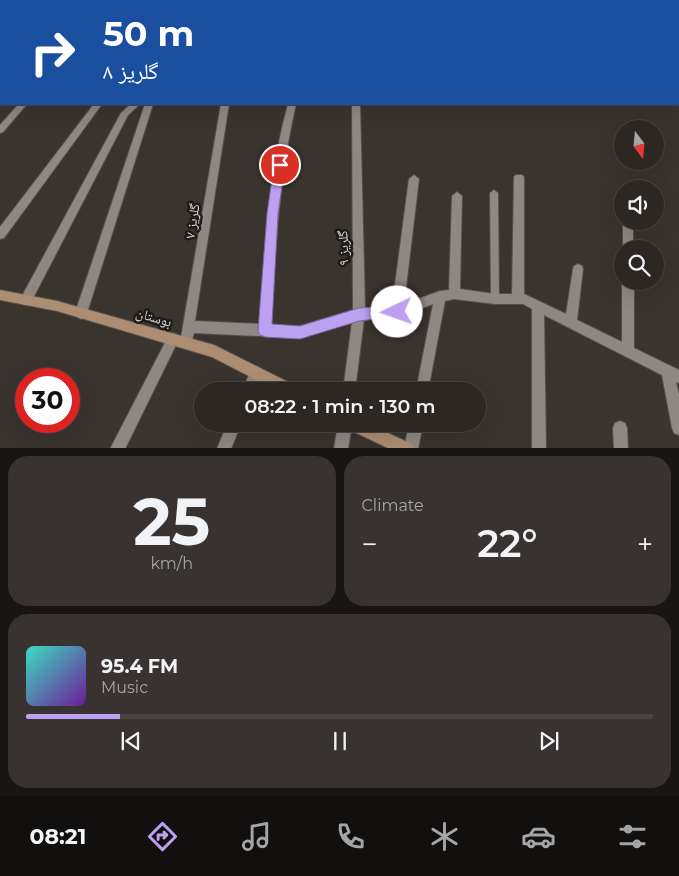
<!DOCTYPE html>
<meta charset="utf-8">
<style>
:root{--surface:#2c2723;--page:#383330;--text:#f1f3f6;--muted:#a6a5a6;--line:#484441;--accent:#bca0f2}
body{margin:0;font-family:Montserrat,"Noto Naskh Arabic",sans-serif;background:var(--page);color:var(--text);height:100vh;display:flex;flex-direction:column;font-size:19px;white-space:nowrap}
*{box-sizing:border-box;margin:0}
p{font-size:16px;color:var(--muted)}
.icon{flex:none;width:28px;height:28px;fill:none;stroke:currentColor;stroke-width:2;stroke-linecap:round;stroke-linejoin:round}
.map{position:relative;height:448px;overflow:hidden}
.side{display:flex;flex-direction:column;gap:8px;padding:8px;background:#181513;flex:1}
.side>*{flex:none}
.hud{position:absolute;left:0px;top:0px;width:680px;height:105px;box-shadow:0 5px 20px #0002,0 0 0 1px var(--line);background:#1a4fa0;color:#fff;overflow:hidden}
.needle{width:32px;rotate:164deg}
.buttons{position:absolute;left:614px;top:120px;display:grid;gap:10px}
.buttons a{display:grid;place-items:center;width:50px;height:50px;border-radius:50%;background:var(--surface);box-shadow:0 5px 20px #0002,0 0 0 1px var(--line);font-size:25px}
.speed{position:absolute;left:15px;top:368px;display:flex;gap:10px;font-size:25px;font-weight:700;text-align:center}
.speed>*{display:grid;place-content:center;width:65px;height:65px;border-radius:50%;background:var(--surface);box-shadow:0 5px 20px #0002,0 0 0 1px var(--line);line-height:1}
.speed .limit{border:8px solid #d22;background:#fff;color:#111}
.pin{position:absolute;display:grid;place-items:center;width:42px;height:42px;color:#fff;margin:-21px;border:2px solid #fff;border-radius:50%;box-shadow:0 1px 5px #0007}
.me{position:absolute;width:55px;margin:-28px;rotate:267deg;stroke-linejoin:round;filter:drop-shadow(0 0 4px #0008)}
.turn{display:flex;align-items:center;gap:18px;height:105px;padding:0 20px;font-size:22px}
.turn .icon{width:65px;height:65px;stroke-width:2.5}
.turn b{display:block;font-size:35px;line-height:42px}
.big{font-size:38px;font-weight:600;line-height:1.1}
.side .widget{flex:1;display:flex;flex-direction:column;justify-content:center;gap:8px;min-width:0;padding:0 18px;border-radius:20px;background:var(--page)}
.side .dial{align-items:center;gap:0}
.dial b{font-size:65px;line-height:1}
.song{display:flex;align-items:center;gap:15px}
.cover{width:60px;height:60px;border-radius:8px;background:linear-gradient(135deg,hsl(170 70% 55%),hsl(280 70% 35%))}
.played{height:5px;border-radius:2px;background:linear-gradient(90deg,var(--accent) 15%,var(--line) 15%)}
.keys{display:flex;justify-content:space-around;direction:ltr}
.heat{display:flex;justify-content:space-between;align-items:center;font-size:28px;direction:ltr}
.side .tiles{flex:1;display:grid;gap:8px;grid-template-columns:1fr 1fr}
.widget:last-child{grid-column:span 2}
.trip{position:absolute;left:194px;top:382px;width:292px;height:50px;border-radius:25px;background:var(--surface);box-shadow:0 5px 20px #0002,0 0 0 1px var(--line);font-weight:600;line-height:50px;text-align:center}
.tabs{display:flex;height:80px;justify-content:space-around;align-items:center;background:#12100e;color:var(--muted)}
.tabs .icon{width:35px;height:35px}
.tabs .current{color:var(--accent)}
.tabs b{font-size:22px;color:var(--text)}
.map>svg:first-child{display:block}
.lines{fill:none;stroke-linecap:round;stroke-linejoin:round}
.lane-casing{stroke:#55514c;stroke-width:2}
.street-casing{stroke:#55514c;stroke-width:2}
.secondary-casing{stroke:#55514c;stroke-width:2}
.lane{fill:#8e8782;fill-rule:evenodd}
.street{fill:#8e8782;fill-rule:evenodd}
.secondary{fill:#ac8d71;fill-rule:evenodd}
.route{fill:#bca0f2;stroke:#7a689d}
.labels{text-anchor:middle;stroke-width:5;stroke-linejoin:round;paint-order:stroke}
.street-label{font-size:14px;fill:#dcd9d6;stroke:#1f1c1a}
</style>
<div class="map">
<svg width="679" height="449" viewBox="0 0 679 449">
<rect width="100%" height="100%" fill="#3a342f"/>
<g class="lines">
<g class="lane-casing">
<path id="lane" d="M494,190L498,193L499,299L498,302L495,303L492,302L491,299L490,193Z"/>
</g>
<g class="street-casing">
<g id="street">
<path d="M19,104H27L3,132L0,133V125Z"/>
<path d="M94,104H102L4,238L0,239V227Z"/>
<path d="M131,104H140L128,115L30,304L26,305L22,304L20,300L22,296L121,113Z"/>
<path d="M145,104H153L87,313L85,317L81,319L77,317L75,313Z"/>
<path d="M221,104H229L195,321L260,324C265,250 268,176 288,104H296C279,177 275,250 271,325L300,326L353,310L352,104H360L365,308L392,307L409,179L414,175L419,179L404,304L440,291L449,290L452,196L457,192L462,196L460,289L495,294H512L514,177L516,175H522L524,177V294L566,314L573,269L574,266L578,264L582,266L583,269L577,320L622,342V281H634V348L679,370V383L676,382L679,395V435L674,433L672,428L662,375L544,315L546,449H532V309L523,304H495L454,299L445,301L428,391H416L433,304L397,318L364,319L355,391H343L352,322L300,338L194,333L190,347L186,349L182,347L180,343Z"/>
<rect x="623" y="221" width="10" height="28"/>
<path d="M173,333L177,335L179,339L177,343L125,449H110L169,335Z"/>
<path d="M256,366L260,368L262,372L254,391H242L252,368Z"/>
<path d="M620,421L625,423L627,428L628,449H614L613,428L615,423Z"/>
<path d="M227,424H241L231,449H217Z"/>
<path d="M338,424H352L348,449H334Z"/>
<path d="M409,424H423L418,449H404Z"/>
</g>
</g>
<g class="secondary-casing">
<g id="secondary">
<path d="M0,290L57,301L214,345L296,386L297,391H278L212,357L57,311L0,300Z"/>
<path d="M346,424H368L412,444L414,449H390L348,429Z"/>
</g>
</g>
<use href="#lane" class="lane"/>
<use href="#street" class="street"/>
<use href="#secondary" class="secondary"/>
</g>
<path class="route" d="M280,161L285,165L278,214L272,324L300,326L359,308L397,306L402,308L404,312L402,316L359,321L300,339L265,337L260,335L258,331L267,214L274,165Z"/>
<g class="labels">
<g class="street-label">
<text transform="translate(192 221) rotate(-81)" y="5">گلریز ۷</text>
<text transform="translate(343 248) rotate(-92)" y="5">گلریز ۹</text>
<text transform="translate(154 317) rotate(16)" y="5">بوستان</text>
</g>
</g>
</svg>
<div class="buttons">
<a><svg class="needle" viewBox="-14 -14 28 28"><path d="M0-13l5 13h-10z" fill="#e53935"/><path d="M0 13l5-13h-10z" fill="#a6a5a6"/></svg></a>
<a><svg class="icon" aria-label="sound" viewBox="0 0 24 24"><path d="M4 9h4l5-4v14l-5-4H4zM17 9q2 3 0 6"/></svg></a>
<a><svg class="icon" aria-label="search" viewBox="0 0 24 24"><circle cx="10" cy="10" r="6"/><path d="M15 15l6 6"/></svg></a>
</div>
<div class="speed"><div class="limit">30</div></div>
<div class="pin" style="left:280px;top:165px;background:#d93025"><svg class="icon" aria-label="arrive" viewBox="0 0 24 24"><path d="M6 21V4h12l-3 4 3 4H6"/></svg></div>
<svg class="me" style="left:397px;top:312px" viewBox="-20 -20 40 40"><circle r="19" fill="#fff"/><path d="M0-13L10 11 0 6-10 11z" fill="#bca0f2"/></svg>
<div class="trip">08:22 · 1 min · 130 m</div>
<div class="hud">
<div class="turn"><svg class="icon" aria-label="right" viewBox="0 0 24 24"><path d="M7 20v-9h11M14 6l5 5-5 5"/></svg><div><b>50 m</b>گلریز ۸</div></div>
</div>
</div>
<section class="side">
<div class="tiles">
<div class="widget dial"><b>25</b><p>km/h</p></div>
<div class="widget"><p>Climate</p>
<div class="heat"><a>−</a><b class="big">22°</b><a>+</a></div>
</div>
<div class="widget">
<div class="song"><i class="cover"></i><div><b>95.4 FM</b><p>Music</p></div></div>
<div class="played"></div>
<div class="keys"><svg class="icon" aria-label="previous" viewBox="0 0 24 24"><path d="M18 5L8 12l10 7zM5 5v14"/></svg><svg class="icon" aria-label="pause" viewBox="0 0 24 24"><path d="M8 5v14M16 5v14"/></svg><svg class="icon" aria-label="next" viewBox="0 0 24 24"><path d="M6 5l10 7-10 7zM19 5v14"/></svg></div>
</div>
</div>
</section>
<nav class="tabs">
<b>08:21</b>
<svg class="icon current" aria-label="directions" viewBox="0 0 24 24"><path d="M12 3l9 9-9 9-9-9zM9 14v-3h6M13 9l2 2-2 2"/></svg>
<svg class="icon" aria-label="music" viewBox="0 0 24 24"><path d="M9 18V5l10-2v13"/><circle cx="6" cy="18" r="3"/><circle cx="16" cy="16" r="3"/></svg>
<svg class="icon" aria-label="phone" viewBox="0 0 24 24"><path d="M5 4h4l2 5-3 2q2 4 5 5l2-3 5 2v4C11 20 4 13 5 4z"/></svg>
<svg class="icon" aria-label="climate" viewBox="0 0 24 24"><path d="M12 3v18M4 7l16 10M4 17L20 7"/></svg>
<svg class="icon" aria-label="car" viewBox="0 0 24 24"><path d="M5 17H2v-5l4-1 3-4h7l3 4 3 1v5h-3M9 17h6M6 11h13"/><circle cx="7" cy="17" r="2"/><circle cx="17" cy="17" r="2"/></svg>
<svg class="icon" aria-label="filters" viewBox="0 0 24 24"><path d="M4 7h16M4 17h16"/><circle cx="9" cy="7" r="2"/><circle cx="15" cy="17" r="2"/></svg>
</nav>
